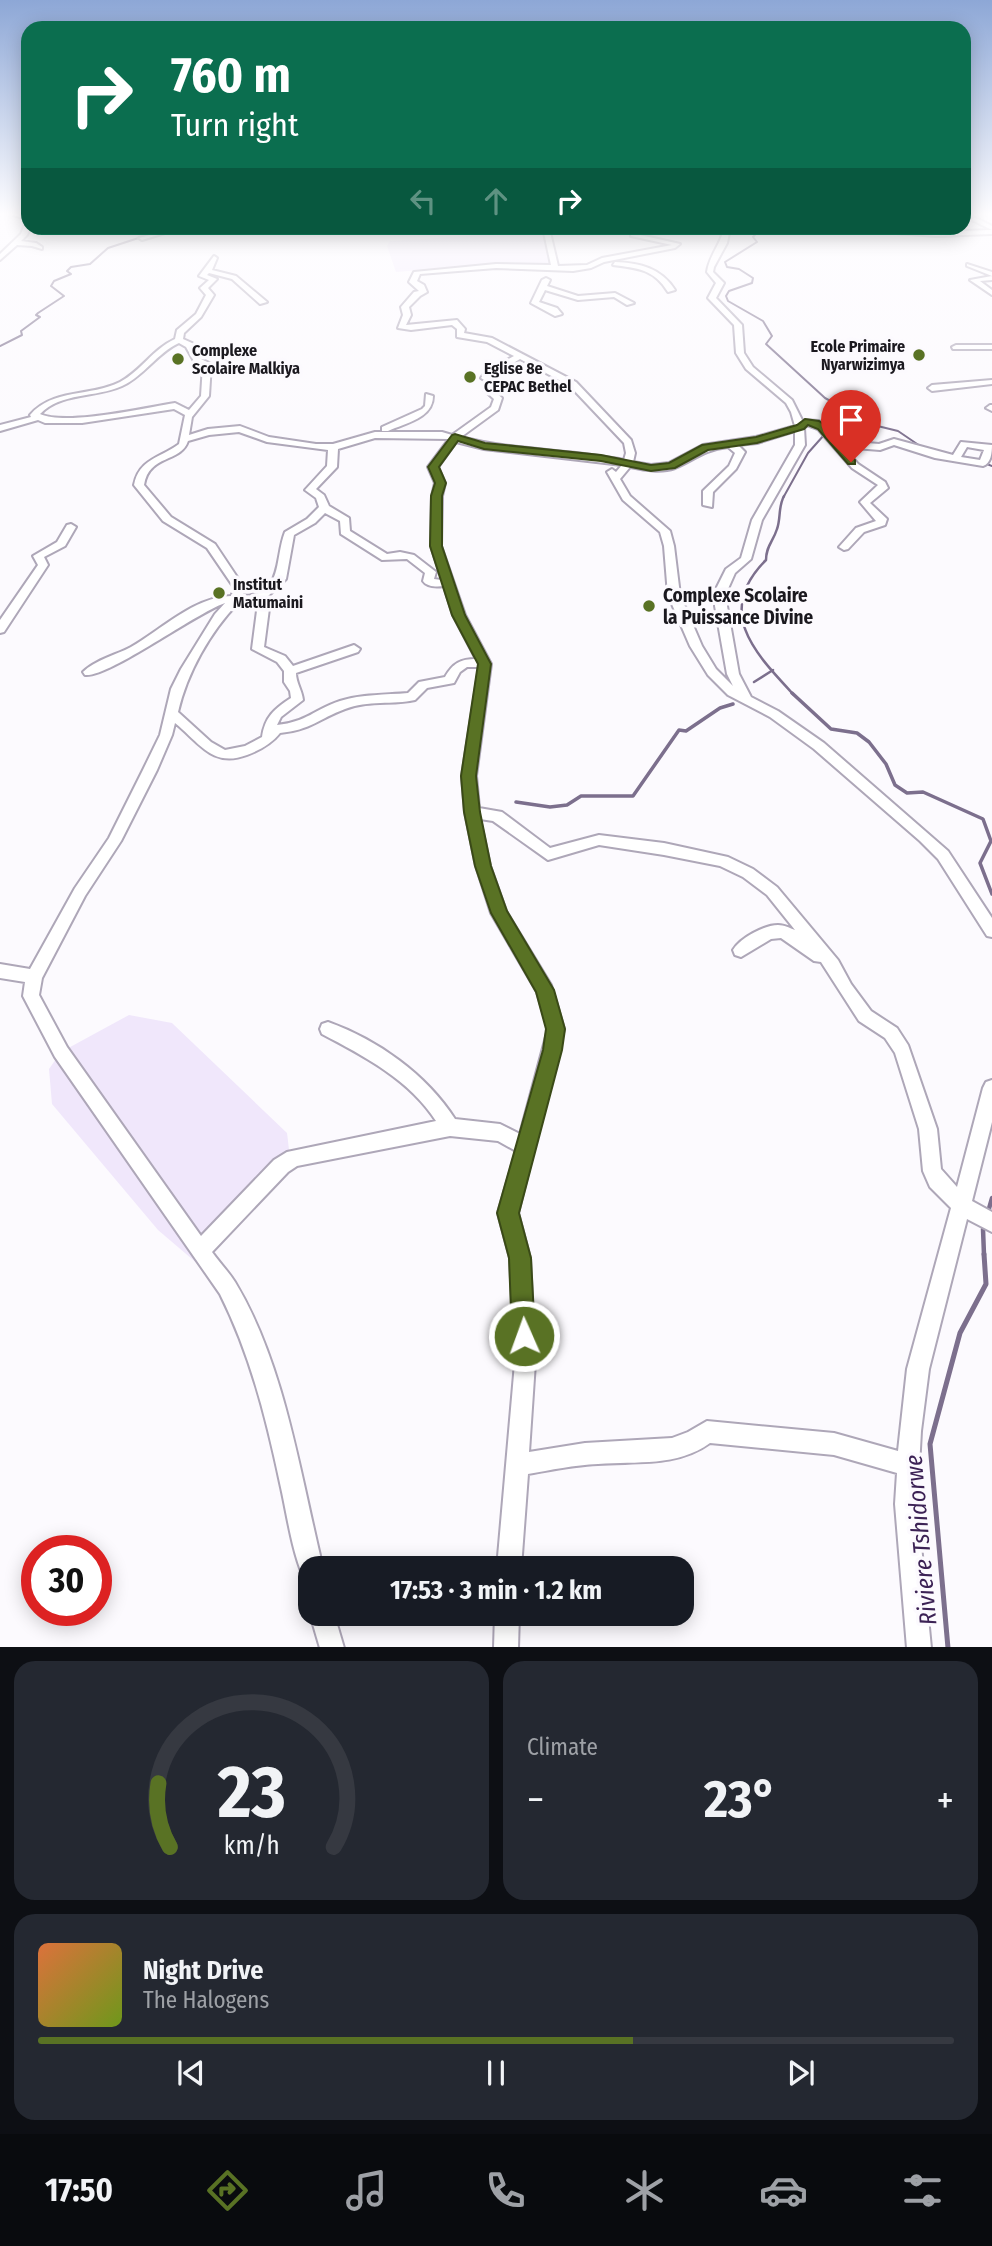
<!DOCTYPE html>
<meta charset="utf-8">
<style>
:root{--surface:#171b24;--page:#242831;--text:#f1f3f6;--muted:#9ea1a6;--line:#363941;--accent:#597224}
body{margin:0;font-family:"Fira Sans Condensed",sans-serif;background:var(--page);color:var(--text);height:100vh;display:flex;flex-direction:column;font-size:26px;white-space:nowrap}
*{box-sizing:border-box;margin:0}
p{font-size:23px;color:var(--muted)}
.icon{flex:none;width:38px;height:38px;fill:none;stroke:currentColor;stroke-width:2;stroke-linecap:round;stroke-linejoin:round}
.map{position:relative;height:1647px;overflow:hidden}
.panel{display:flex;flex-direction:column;gap:14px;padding:14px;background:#0d0f14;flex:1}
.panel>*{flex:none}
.banner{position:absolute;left:21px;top:21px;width:950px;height:214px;border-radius:21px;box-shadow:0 4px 18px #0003;background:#0b6e4f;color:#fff;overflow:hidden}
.speed{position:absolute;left:21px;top:1535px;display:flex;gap:14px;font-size:35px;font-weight:700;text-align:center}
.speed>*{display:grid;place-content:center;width:91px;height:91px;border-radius:50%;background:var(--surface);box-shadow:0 4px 18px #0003;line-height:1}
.speed .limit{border:10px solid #d22;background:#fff;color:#111}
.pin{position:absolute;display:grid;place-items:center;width:60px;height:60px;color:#fff;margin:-72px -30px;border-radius:50% 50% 50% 0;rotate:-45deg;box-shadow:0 0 7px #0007}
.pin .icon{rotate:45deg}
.me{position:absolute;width:77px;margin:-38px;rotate:358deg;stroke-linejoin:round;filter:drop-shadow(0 0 5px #0008)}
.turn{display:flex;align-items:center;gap:24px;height:147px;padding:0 35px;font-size:32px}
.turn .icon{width:91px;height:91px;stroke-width:2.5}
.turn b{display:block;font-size:49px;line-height:60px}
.lanes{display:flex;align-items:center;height:66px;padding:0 35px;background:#0003;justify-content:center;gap:35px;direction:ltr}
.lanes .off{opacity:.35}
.big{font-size:52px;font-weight:700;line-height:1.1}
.panel .tile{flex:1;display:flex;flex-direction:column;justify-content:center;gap:10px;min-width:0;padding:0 24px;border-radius:21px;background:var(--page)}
.panel .dial{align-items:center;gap:0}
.dial svg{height:182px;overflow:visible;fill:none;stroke:var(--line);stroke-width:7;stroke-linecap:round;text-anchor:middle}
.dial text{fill:var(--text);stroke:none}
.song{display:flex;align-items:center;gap:21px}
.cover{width:84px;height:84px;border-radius:10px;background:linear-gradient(135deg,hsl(20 70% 55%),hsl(80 70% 35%))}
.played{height:7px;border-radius:4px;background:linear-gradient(90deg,var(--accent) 65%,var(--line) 65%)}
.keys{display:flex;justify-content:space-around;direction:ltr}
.heat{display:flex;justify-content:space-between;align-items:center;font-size:38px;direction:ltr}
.panel .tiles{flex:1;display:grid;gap:14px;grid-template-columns:1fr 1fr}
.tile:last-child{grid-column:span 2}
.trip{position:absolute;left:298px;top:1556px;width:396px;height:70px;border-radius:21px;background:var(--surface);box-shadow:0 4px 18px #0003;font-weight:700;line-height:70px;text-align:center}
.menu{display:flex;height:112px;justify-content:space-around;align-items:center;background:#090b0e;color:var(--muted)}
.menu .icon{width:49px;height:49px}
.menu .selected{color:var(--accent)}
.menu b{font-size:32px;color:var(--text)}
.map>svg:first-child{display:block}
.green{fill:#f0e7fb}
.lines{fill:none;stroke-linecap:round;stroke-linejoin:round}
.stream-far4{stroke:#7c6f8d;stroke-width:2}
.stream-far3{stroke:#7c6f8d;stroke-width:2.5}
.stream-far2{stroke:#7c6f8d;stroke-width:3.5}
.stream-far1{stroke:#7c6f8d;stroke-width:4.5}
.stream{stroke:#7c6f8d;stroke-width:5}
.minor-casing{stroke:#aea7b8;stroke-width:4}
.minor{fill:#fff;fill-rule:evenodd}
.route{fill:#597224;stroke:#3a4a17;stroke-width:2}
.poi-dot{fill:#597224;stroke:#fcfafe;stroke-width:2.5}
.labels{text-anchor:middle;stroke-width:7;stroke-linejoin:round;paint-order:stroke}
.far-poi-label{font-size:16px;font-weight:bold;fill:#1b191f;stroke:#fcfafe;text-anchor:start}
.poi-label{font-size:19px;font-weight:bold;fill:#1b191f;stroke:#fcfafe;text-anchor:start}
.near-water-label{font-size:24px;font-style:italic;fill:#3c2255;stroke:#fcfafe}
</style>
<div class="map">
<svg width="992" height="1648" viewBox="0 0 992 1648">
<rect width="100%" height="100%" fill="#fcfafe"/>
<g class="green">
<path d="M544,231L554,261L548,264L485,265L396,272L387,246L390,241Z"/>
<path d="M129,1015L172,1023L287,1133L291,1166L199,1265L158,1230L52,1104L49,1069L61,1052Z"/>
</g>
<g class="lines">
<g class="stream-far4">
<path d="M13,216L28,221"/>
<path d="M137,228L152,232"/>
<path d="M757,228L759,230L753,237L757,242L725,262L727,267L739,269L753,278L752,283L729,291L726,296L728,301L763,321L772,336L766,344L825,398L854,414L853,425L824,435L808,453L783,498"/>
<path d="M0,346L22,335L21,331L40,317L36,315L38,313L64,296L51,286L54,281L71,274L67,271L71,267L90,264L108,248L169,228"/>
<path d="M853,420L898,431L923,448"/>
<path d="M940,452L974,459"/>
<path d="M982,462L992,466"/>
</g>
<g class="stream-far3">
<path d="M784,496C778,507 781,518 777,529C773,542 766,546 766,560C714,612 755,653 794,695"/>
<path d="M754,682L773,670"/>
</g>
<g class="stream-far2">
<path d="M792,693L831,729L857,733L869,742L886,764L895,785L907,793L923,792L983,819L991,841L980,863L992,894"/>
<path d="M516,802L550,807L567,805L581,796H633L679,730L686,731L720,708L733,704"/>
</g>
<g class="stream-far1">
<path d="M988,1212L992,1198"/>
<path d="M983,1229L984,1255"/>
</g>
<path class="stream" d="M948,1648L930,1444L960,1333L986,1284L984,1254"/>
<g class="minor-casing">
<g id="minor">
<path d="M974,217L992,226V230L972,220Z"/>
<path d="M28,222V228H30L27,235L21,241L36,243L42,247V249L32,246L17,245L0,260V254L21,234L25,224Z"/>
<path d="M173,228H181L142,240L139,238Z"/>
<path d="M543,228H549L558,266L587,265L602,258L672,245L631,236L632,229L647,228L637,231L636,234L680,244L675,248L604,262L591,268L573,271L496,268L420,274L417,281L424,285L427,292L420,296L409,307L411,315L406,325L457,320L465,329L464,333L492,338L576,382L631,440L635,453L633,462L651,465L669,463L703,445L756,437L795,426L791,412L786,403L746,369L736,353L734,325L708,298L716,283L707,272C709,256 721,244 724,228H730L727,243L714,267L713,272L724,283L716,298L742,325L744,353L753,367L792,400L802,420L819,421L842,445L855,442L879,444L894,439L953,455L961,442L992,445C992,452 991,464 983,466L935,458L894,445L880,450L855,448L846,450L858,464L885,482L888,488L870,503L887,519L885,525L864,532L848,549L844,550L839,547L856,528L876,521L860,502L878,485L852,468L818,429L807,425L804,428L805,445L762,520L751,559L735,573L727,591V606L739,674L751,697L778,711L824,743L948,851L992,918V937L987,936L938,859L920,841L814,749L770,717L728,695L708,675L690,646L668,595L664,546L660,532L623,500L607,472L612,469L616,472L622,465L484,449L456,442L438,467L445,483L442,496L441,546L465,615L491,664L476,776L479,808L502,812L550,848L599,835L664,843L728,857L753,869L777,887L838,960L851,984L871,1011L897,1028L908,1045L937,1129L941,1169L957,1187L983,1088L986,1082L992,1080V1122L972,1201L992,1212V1232L967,1219L929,1369L921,1431L917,1504L931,1648H907L895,1504L897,1473L834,1455L710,1443C677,1467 637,1461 598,1464C574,1465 551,1470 528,1474L521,1568H497L515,1363L510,1258L498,1213L516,1151L498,1141L450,1136L297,1166L288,1172L212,1252C219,1262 228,1271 235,1282C285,1365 300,1474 323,1568H310V1579L303,1576C291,1547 287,1513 280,1483C266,1417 250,1354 220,1294L55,1057L23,996L25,982L0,978V964L30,969L75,888L109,838L143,770L160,735L171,689L181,669L215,614L225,603C194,614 108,678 85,675L83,672C95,660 116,655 131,647C161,630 194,597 231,596L235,589L207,548L163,521L134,485C139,459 160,458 179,444L185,415L174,409L82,423H45L38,420L0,431V425L31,417L30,415C53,388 91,397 120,382C141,371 153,349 175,339L177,330L196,314L206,295L200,288L209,280L199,276L214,256L217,258L212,270L236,276L267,302L260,304L232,279L209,273L207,275L217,279L208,288L214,295L201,317L184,333L183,339L192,343L201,359L211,364L209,396L192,417L189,435L208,429L240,426L269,437L316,444H333L375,432H442L452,435L491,407L494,399L484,390L489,383L481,378L485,372L514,356L487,342L457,337V329L452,325L411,330L398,328L403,315L401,307L414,292L419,291L409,282L414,272L496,264L551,265ZM179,343L186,347L195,363L203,365L201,396L189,410L175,403C144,408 66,426 40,414C61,392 96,398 122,386C144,376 157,353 179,343ZM520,359L570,386L624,443L626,453L624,460C570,449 514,451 461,437L498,410L502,398L493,390L498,382L490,377ZM795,431V445L752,520L741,558L726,569L715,591V606L727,674L733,686L716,669L702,646L680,595L674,546L670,531L630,496L620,479L630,467C645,470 661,473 675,468C696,459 703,450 728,447L735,453L729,466L703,491V505L712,507L713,492L736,469L745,452L738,445L757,443ZM239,432L267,442L328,450L327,466L305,490L316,498L319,507L307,519L285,532C274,560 284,595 242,596L245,589L215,544L171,517L144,485C149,454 181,463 188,441L209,435ZM375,438L449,439L428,467L435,483L432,496L431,546L442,580L434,579L436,572L414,555L400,552L387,554L350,531L349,518L329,506L324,495L316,489L337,467L338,449ZM967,447L984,450L980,460L961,457ZM325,513L340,521L341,534L382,560L407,559L425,573L423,581C427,587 437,587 444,586L453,615L476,659C461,659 453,663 445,677L419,682L408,693C385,695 362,694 340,701C315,709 307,722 277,725L281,717L303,700C302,690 296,683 296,673L358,652L360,649L354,645L293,666L285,656L264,647L270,601L266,598L286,579L294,535L315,523ZM238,603H258L252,649L277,662L284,671V682L290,691L291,698C274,709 265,717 262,737L245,746L225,750L211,742L178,712C187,673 210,632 238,603ZM467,667H479L462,776L465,812L476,866L491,913L537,992L548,1029L520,1134L500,1124L455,1119C426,1074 378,1040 328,1022L322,1024L320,1029L322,1034C364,1056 410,1080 436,1121L287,1152L274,1160L201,1236L67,1047L39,995L42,978L85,896L121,841L157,770L172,735L175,723C200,743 212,768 247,755C260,750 271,744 280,733C311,730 318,719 345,709C368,700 393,705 415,700L427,688L454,683L460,672ZM480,819L493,821L548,860L599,845L664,855L720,866L743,877L767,895L795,930C790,928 784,925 778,925C764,925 740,938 733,950L735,955L741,957L771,939L781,938L814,961L821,962L859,1021L885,1038L895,1053L919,1129L923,1171L930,1187L951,1208L907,1369L898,1451L834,1433L707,1421L688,1432L672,1438L585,1443L529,1452L535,1363L530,1258L518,1213L564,1029L551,985L506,911L490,866Z"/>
<path d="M829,228L936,232L992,230V234L936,236Z"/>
<path d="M615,262C640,263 661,268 675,290L668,292C654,269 637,268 613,265Z"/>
<path d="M967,264L992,272V280L980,281L992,290V295L970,280L992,276L967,266Z"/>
<path d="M546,278L550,280L547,286L578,296L615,293L634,303L627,305L614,297L578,300L545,290L539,302L557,308L562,314L555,316L531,303L542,280Z"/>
<path d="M956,345H992V349H953L952,347Z"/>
<path d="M992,380V384L932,391L928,388L932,385Z"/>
<path d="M426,394L433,396C433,418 406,423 388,431H382V427L422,409L425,406Z"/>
<path d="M990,405H992V411L986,408Z"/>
<path d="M71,524L76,527L65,546L44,557L48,565L4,632L0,633V620L38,565L33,556L57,542L67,525Z"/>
<path d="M310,1614H334L344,1648H320Z"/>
<path d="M495,1614H519L518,1648H494Z"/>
</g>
</g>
<use href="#minor" class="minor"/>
</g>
<linearGradient id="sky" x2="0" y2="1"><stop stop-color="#8da7d6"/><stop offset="0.48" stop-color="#fefdff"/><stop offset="1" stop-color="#fefdff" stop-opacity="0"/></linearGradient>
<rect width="992" height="446" fill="url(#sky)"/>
<path class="route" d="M805,419L819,421L825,425L855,460V464H848L818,429L808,425L804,429L757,443L708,450L675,468L651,471L601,461L484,449L458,441L439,467L446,483L442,496V546L465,615L491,664L476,776L480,812L491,866L507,911L554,990L565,1029L562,1050L519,1213L531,1258L535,1336L532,1345L524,1348L515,1345L512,1336L509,1258L497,1213L543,1050L546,1029L536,992L491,913L475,866L464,812L461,776L478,664L452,615L430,546L431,496L435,483L428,467L452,435L455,434L485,443L601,455L651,465L669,463L702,445L756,437L797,425Z"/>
<g class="poi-dot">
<circle cx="919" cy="355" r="7"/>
<circle cx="178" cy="359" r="7"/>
<circle cx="470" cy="377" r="7"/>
<circle cx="219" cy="593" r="7"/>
<circle cx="649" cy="606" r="7"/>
</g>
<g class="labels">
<g class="far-poi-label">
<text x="905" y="352" text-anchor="end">Ecole Primaire<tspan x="905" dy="18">Nyarwizimya</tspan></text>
<text x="192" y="356">Complexe<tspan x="192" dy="18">Scolaire Malkiya</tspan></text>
<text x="484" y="374">Eglise 8e<tspan x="484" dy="18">CEPAC Bethel</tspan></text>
<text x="233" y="590">Institut<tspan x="233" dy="18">Matumaini</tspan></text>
</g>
<g class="poi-label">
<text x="663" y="602">Complexe Scolaire<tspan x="663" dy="22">la Puissance Divine</tspan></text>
</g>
<g class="near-water-label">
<text transform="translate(921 1540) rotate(-95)" y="8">Riviere Tshidorwe</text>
</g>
</g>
</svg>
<div class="speed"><div class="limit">30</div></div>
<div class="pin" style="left:851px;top:462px;background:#d93025"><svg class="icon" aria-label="arrive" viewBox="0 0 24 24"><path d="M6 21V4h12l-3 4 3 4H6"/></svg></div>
<svg class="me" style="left:524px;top:1336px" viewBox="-20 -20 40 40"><circle r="17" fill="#597224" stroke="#fff" stroke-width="3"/><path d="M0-11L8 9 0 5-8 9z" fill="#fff"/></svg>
<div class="trip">17:53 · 3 min · 1.2 km</div>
<div class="banner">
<div class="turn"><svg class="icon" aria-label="right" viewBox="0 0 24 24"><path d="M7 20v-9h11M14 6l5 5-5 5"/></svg><div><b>760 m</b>Turn right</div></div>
<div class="lanes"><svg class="icon off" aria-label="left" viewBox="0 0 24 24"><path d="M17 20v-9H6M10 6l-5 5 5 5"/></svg><svg class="icon off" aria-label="ahead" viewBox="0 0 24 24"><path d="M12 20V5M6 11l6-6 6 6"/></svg><svg class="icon" aria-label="right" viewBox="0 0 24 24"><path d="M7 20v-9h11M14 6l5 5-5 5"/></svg></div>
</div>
</div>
<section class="panel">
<div class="tiles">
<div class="tile dial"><svg viewBox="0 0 100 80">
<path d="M14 69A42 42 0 1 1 86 69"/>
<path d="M14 69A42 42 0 0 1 9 41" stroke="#597224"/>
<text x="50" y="56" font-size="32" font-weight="700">23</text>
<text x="50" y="72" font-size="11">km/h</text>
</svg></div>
<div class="tile"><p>Climate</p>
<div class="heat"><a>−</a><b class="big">23°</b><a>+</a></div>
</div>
<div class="tile">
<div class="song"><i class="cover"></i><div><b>Night Drive</b><p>The Halogens</p></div></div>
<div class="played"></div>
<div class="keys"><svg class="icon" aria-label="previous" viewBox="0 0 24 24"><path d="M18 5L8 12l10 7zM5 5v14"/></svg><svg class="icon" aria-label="pause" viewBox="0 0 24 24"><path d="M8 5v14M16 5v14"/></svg><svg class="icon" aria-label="next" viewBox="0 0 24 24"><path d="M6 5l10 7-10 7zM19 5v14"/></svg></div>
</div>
</div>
</section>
<nav class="menu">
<b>17:50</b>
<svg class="icon selected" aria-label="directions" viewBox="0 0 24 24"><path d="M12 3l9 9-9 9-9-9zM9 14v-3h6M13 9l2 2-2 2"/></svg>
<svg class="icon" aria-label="music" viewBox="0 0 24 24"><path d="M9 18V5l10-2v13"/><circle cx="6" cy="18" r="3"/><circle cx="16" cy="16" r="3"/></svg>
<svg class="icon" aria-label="phone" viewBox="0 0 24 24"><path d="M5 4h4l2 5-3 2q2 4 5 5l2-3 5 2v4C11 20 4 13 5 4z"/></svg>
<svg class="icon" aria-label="climate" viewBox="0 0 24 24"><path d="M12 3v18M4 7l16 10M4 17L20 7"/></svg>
<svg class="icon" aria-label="car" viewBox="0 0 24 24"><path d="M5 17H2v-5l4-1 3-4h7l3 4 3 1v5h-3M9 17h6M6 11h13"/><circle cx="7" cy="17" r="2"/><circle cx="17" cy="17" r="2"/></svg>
<svg class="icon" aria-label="filters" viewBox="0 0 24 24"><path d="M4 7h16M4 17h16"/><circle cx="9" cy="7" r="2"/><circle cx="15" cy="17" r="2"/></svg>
</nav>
